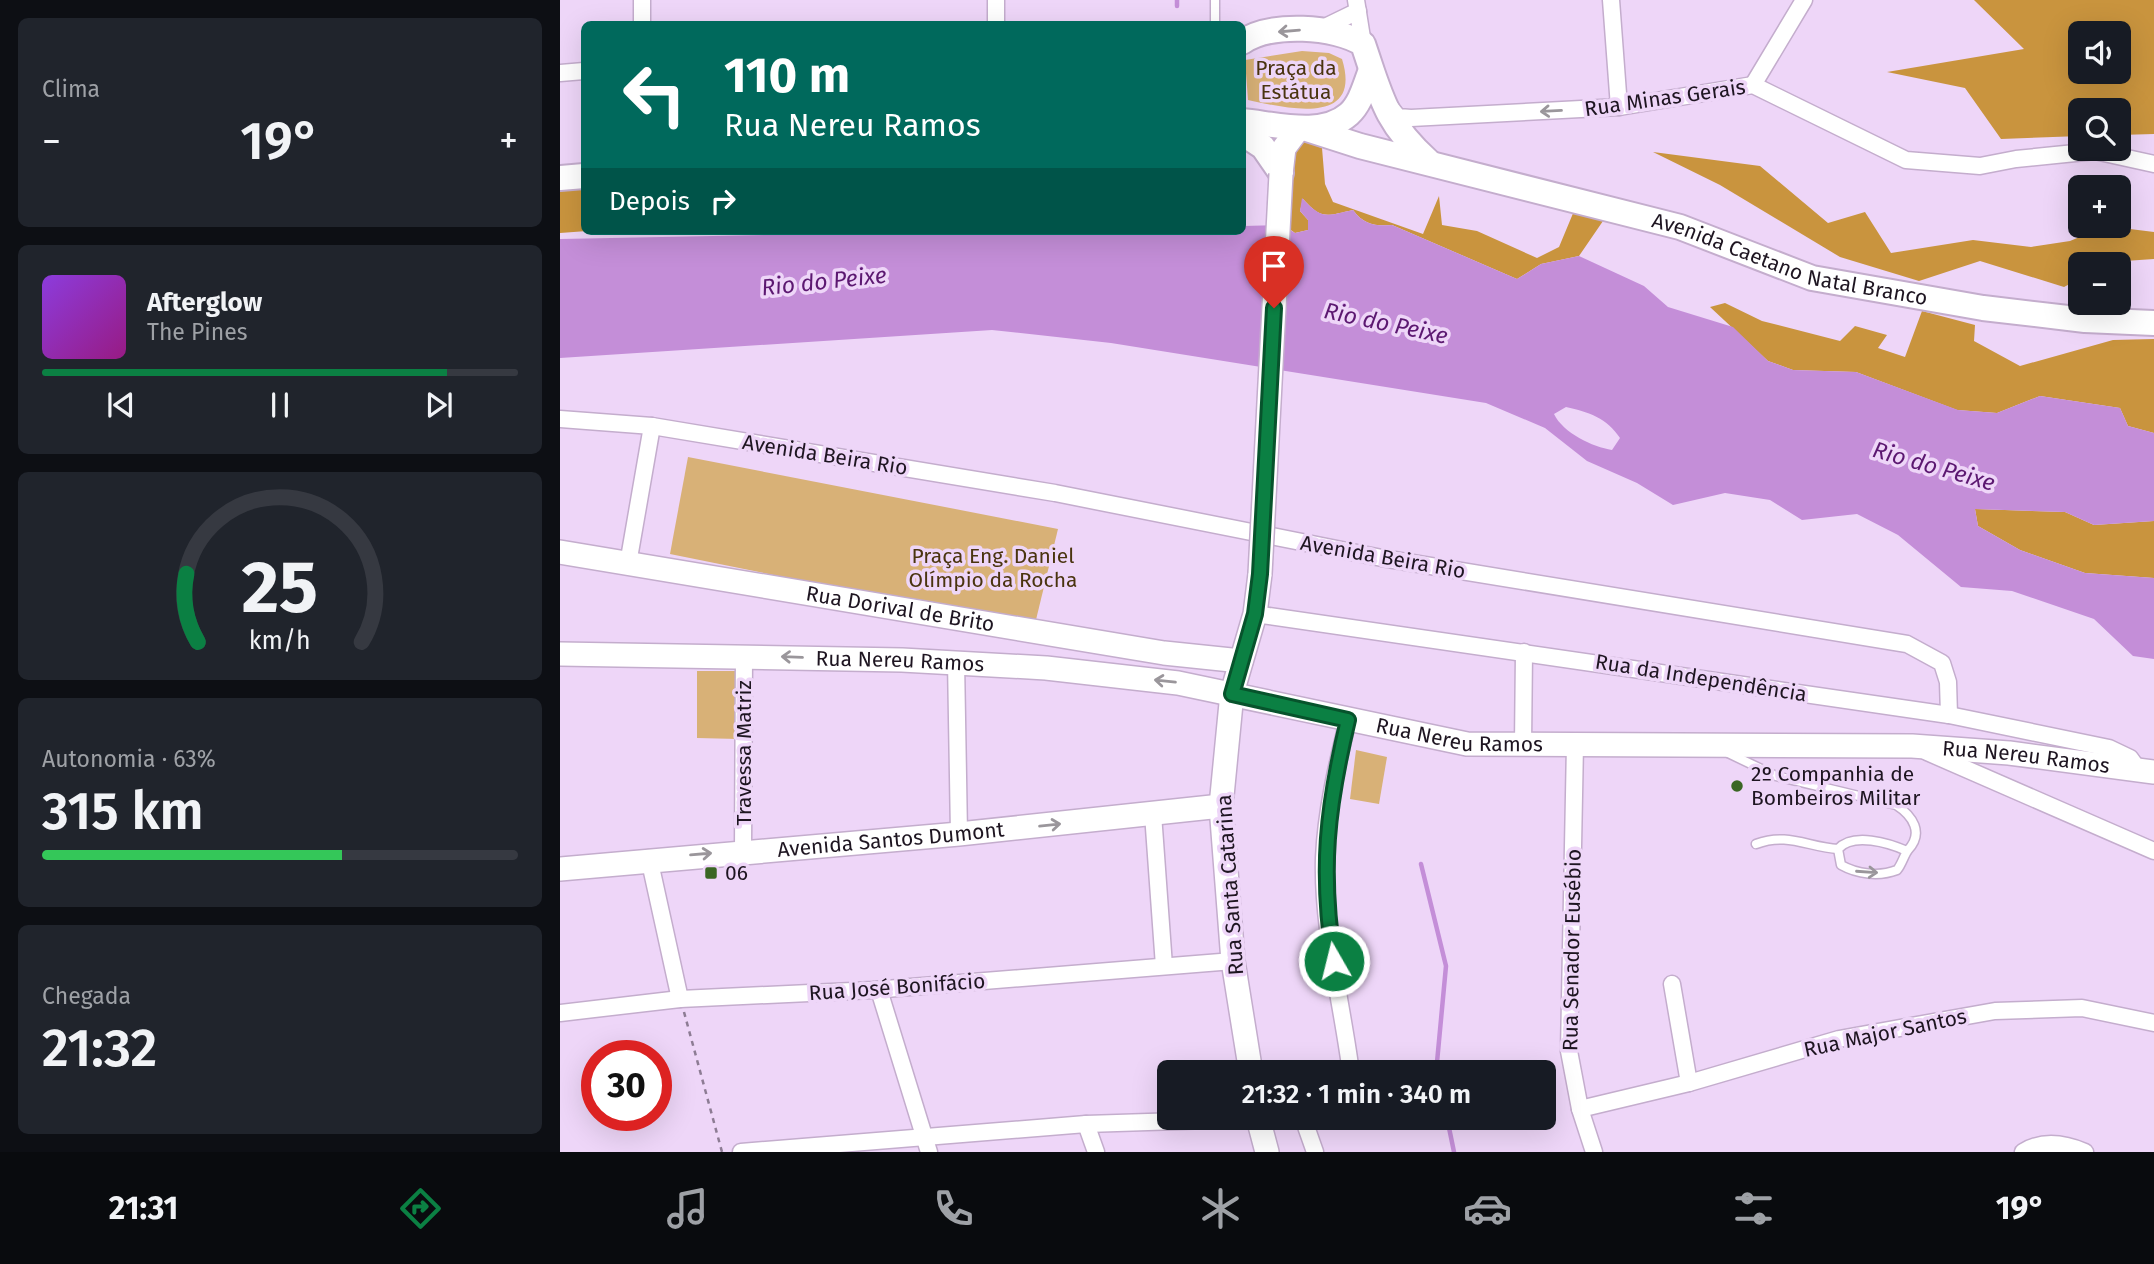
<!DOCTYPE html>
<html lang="pt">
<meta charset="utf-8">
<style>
:root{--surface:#171b24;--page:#20242c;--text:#f1f3f6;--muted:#9ea1a6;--line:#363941;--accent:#0b8043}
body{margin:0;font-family:"Fira Sans",sans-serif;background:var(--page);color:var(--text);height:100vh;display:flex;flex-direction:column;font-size:26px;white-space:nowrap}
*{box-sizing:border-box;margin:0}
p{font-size:23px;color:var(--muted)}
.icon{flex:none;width:38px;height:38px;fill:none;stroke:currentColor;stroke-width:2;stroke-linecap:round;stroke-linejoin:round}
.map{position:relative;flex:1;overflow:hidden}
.drawer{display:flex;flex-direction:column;gap:18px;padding:18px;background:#0d0f14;width:560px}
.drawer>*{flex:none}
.top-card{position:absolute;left:21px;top:21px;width:665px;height:214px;border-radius:10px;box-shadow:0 7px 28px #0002;background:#00695c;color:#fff;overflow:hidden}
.controls{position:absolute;left:1508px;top:21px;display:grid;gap:14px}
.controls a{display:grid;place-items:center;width:63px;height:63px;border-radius:10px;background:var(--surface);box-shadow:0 7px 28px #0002;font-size:35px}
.speed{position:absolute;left:21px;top:1040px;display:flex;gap:14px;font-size:35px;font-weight:700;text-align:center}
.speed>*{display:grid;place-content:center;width:91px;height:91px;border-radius:50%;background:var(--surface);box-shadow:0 7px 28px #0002;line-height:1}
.speed .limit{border:10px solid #d22;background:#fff;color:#111}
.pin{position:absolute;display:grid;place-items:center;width:60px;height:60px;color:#fff;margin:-72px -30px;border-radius:50% 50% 50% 0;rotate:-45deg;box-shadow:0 0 7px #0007}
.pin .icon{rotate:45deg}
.me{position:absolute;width:77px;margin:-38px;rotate:352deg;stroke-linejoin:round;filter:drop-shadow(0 0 5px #0008)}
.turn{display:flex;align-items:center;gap:24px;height:147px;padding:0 28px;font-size:32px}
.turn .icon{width:91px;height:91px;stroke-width:2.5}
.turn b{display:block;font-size:49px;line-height:60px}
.then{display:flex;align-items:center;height:66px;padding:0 28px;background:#0003;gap:14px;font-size:26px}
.big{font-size:52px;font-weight:600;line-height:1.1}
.drawer .widget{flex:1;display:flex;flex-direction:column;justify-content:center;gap:10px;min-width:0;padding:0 24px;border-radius:10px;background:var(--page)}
.drawer .dial{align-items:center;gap:0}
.dial svg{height:182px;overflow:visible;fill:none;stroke:var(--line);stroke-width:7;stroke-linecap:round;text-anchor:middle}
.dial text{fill:var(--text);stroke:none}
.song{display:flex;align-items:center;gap:21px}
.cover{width:84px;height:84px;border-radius:10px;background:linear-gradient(135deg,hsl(270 70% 55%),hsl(310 70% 35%))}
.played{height:7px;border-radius:4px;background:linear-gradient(90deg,var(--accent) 85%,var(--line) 85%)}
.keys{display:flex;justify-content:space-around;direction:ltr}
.heat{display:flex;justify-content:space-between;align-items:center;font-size:38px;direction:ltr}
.charge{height:10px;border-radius:5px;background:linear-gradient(90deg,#34c759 63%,var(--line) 0)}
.trip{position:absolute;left:597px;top:1060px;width:399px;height:70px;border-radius:10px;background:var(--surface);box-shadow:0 7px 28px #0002;font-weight:600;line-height:70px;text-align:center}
.menu{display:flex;height:112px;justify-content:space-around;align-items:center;background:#090b0e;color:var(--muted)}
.menu .icon{width:49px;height:49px}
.menu .on{color:var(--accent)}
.menu b{font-size:32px;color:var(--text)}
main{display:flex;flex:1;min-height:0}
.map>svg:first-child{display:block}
.green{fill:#d8b177}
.forest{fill:#c9943e;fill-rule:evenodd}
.water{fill:#c48ed8;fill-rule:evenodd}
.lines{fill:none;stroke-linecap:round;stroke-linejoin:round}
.stream{stroke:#c48ed8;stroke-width:4.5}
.lane-casing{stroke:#c4adcd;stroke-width:11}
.street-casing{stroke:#c4adcd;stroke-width:19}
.secondary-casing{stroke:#c4adcd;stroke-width:26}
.primary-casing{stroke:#c4adcd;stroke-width:28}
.path{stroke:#8d7c94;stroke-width:2.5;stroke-dasharray:5 5;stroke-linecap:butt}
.lane{stroke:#fff;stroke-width:8}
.street{stroke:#fff;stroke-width:16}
.secondary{stroke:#fff;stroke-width:23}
.primary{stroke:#fff;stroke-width:24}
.secondary-bridge-casing{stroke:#c4adcd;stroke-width:26;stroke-linecap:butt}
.secondary-bridge{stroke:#fff;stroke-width:23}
.oneway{stroke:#9a969b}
.route-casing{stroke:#07532c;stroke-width:18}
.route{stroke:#0b8043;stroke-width:12}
.poi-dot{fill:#3a6624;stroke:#eed6f8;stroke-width:2.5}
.labels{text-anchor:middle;stroke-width:7;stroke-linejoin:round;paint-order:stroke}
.park-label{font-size:21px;fill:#4a340f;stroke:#eed6f8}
.street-label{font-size:21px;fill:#1e1521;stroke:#eed6f8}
.poi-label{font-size:21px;fill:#1e1521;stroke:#eed6f8;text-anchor:start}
.water-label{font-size:23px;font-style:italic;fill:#5c1871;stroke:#eed6f8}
</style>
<main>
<section class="drawer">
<div class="widget"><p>Clima</p>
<div class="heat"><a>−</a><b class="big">19°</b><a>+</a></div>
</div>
<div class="widget">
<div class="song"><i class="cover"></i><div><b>Afterglow</b><p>The Pines</p></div></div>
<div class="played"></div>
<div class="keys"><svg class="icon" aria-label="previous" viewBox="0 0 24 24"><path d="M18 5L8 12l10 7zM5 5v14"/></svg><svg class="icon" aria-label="pause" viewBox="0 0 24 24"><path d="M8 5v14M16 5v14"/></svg><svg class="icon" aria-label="next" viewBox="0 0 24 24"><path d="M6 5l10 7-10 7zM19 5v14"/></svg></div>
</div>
<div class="widget dial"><svg viewBox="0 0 100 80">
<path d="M14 69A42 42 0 1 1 86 69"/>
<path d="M14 69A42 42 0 0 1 9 39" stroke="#0b8043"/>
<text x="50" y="56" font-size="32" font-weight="700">25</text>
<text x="50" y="72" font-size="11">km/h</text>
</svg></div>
<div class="widget"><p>Autonomia · 63%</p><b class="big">315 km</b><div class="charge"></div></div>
<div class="widget"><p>Chegada</p><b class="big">21:32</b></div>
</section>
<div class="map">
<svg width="1594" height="1152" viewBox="0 0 1594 1152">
<rect width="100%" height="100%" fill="#eed6f8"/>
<g class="green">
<path d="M742,51L769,53L782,59C803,127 726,108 688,100L685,60Z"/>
<path d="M128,457L498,529L474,628L110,554Z"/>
<path d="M137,671H178V739L137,738Z"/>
<path d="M796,750L827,757L819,804L790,799Z"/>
</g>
<g class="forest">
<path d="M1414,0H1594V134L1559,135V110H1521V136L1441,139L1405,88L1327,72L1464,49ZM1521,33H1559V72H1521Z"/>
<path d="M740,140L762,148L765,184L773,202L863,234L879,196L882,225L917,231L977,258L999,247L1014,211L1043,221L1019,256L981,264L957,279L832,225C815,226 804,225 793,210C766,216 762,220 743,199L740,211L748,220V230L735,233L728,228L734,159Z"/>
<path d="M1093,152L1200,166L1268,223L1305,212L1331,253L1413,240L1471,247L1510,241L1546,226L1594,232V259L1521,264V278L1504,287L1420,261L1359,281L1280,257L1160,185Z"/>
<path d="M24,185L27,231L0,233V187Z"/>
<path d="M1165,303L1202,321L1280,341L1295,326L1327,335L1318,348L1345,357L1362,311L1415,325L1414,341L1460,366L1553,340L1594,339V433L1568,426L1560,408L1480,396L1437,413L1397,410L1296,372L1233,370L1208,361L1150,307Z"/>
<path d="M1415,509L1505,512L1534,525L1594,521V578L1525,573L1460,550L1418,526Z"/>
</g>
<path class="water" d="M742,198C762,220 766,216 793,210C804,225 815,226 832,225L957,279L981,264L1019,256L1084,286L1108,307L1173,327L1208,361L1233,370L1296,372L1398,410L1437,413L1480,396L1560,408L1568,426L1594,433V521L1534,525L1505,512L1415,509L1418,526L1460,550L1525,573L1594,578V659L1573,656L1534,619L1452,591L1401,587L1338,535L1297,514L1242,520L1210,500L1165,493L1113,505L1077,483L1027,461L985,428L926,403L551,343L432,330L0,358V239L417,231H682L683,226L722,225L735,233L748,230V220L740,211ZM1006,407C1029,412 1047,418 1060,438L1052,450C1033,447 1003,433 994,414Z"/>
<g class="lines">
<g class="stream">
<path d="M617,0V6"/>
<path d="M861,864L886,966L876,1073"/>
<path d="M887,1118L894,1152"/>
</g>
<g class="lane-casing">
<g id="lane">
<path d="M655,0V24"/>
<path d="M1168,753L1216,776L1336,805C1353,816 1364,833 1348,850C1344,855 1342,864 1337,870C1319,877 1297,874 1281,865L1278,849C1293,832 1329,843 1347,851"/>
<path d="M1196,844C1227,832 1248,847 1278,849"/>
</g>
</g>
<g class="street-casing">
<g id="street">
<path d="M436,0V24"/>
<path d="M796,0L803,44"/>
<path d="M1051,0L1059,107"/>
<path d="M82,24V0"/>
<path d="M763,28L798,11"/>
<path d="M0,73L24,71"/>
<path d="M1193,85L1244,0"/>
<path d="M830,107L838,117L851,118L1059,107L1193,85L1346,160L1420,166L1456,159L1535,151L1594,164"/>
<path d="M0,419L92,426L495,493L822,558L1347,644L1382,663L1388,682L1389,715"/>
<path d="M68,564L92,426"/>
<path d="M695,614L1389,715L1549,748L1570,758L1578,769"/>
<path d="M396,661L399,834"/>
<path d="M788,720C777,765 766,811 764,858C762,930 782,1002 791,1073"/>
<path d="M963,744L964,652"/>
<path d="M1015,744L1009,1051L1020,1109L1034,1152"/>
<path d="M1367,752L1594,851"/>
<path d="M593,814L604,966"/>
<path d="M183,851L184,655"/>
<path d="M89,858L120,999"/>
<path d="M1112,984L1129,1083"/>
<path d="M319,990L369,1152"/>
<path d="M0,1013L120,999L313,990L673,961"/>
<path d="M1020,1109L1129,1083L1279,1039L1435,1011L1522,1008L1594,1023"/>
<path d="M743,1118L755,1152"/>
<path d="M526,1124L536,1152"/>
<path d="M181,1152L526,1124L714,1118"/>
<path d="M1463,1152C1482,1140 1504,1143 1525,1152"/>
</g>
</g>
<g class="secondary-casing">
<g id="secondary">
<path d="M721,174L724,148L739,128"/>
<path id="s1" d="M0,552L604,653L681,661"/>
<path id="s2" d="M0,654L342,660L486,668L618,683L907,744L1352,746L1449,753L1594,772"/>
<path id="s3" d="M0,869L399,834L661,806"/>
<path d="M691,1073L673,961L661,806L672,693L695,614L700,574"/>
<path d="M698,1118L707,1152"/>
</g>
</g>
<g class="primary-casing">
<g id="primary">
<path d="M682,42C711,22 775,26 803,44C821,97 825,122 868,161"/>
<path d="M682,121C715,124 762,138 789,114C801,103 805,85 811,70"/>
<path id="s4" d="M744,128L800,146L1120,227L1252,278L1423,308L1525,320L1594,323"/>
<path d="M682,133L703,147L721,173"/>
<path d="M0,178L24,176"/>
</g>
</g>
<path class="path" d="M124,1012L162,1152"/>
<use href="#lane" class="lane"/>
<use href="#street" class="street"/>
<use href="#secondary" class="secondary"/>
<use href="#primary" class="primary"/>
<g class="secondary-bridge-casing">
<path id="secondary-bridge" d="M700,574L721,174"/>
</g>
<use href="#secondary-bridge" class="secondary-bridge"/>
</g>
<defs><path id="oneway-shaft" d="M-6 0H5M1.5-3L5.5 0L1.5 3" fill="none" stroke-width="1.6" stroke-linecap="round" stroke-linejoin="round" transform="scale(1.75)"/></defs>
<g class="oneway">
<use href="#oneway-shaft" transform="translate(729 31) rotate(175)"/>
<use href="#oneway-shaft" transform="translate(991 111) rotate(177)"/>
<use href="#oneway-shaft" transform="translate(232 657) rotate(-178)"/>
<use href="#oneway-shaft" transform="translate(605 681) rotate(-174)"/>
<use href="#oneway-shaft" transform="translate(490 825) rotate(-6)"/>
<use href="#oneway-shaft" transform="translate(141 854) rotate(-5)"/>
<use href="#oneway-shaft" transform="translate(1307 872) rotate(4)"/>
</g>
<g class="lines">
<g class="route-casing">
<path id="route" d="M714,308L700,574L695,614L672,694L788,720C767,808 760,870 774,961"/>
</g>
<use href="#route" class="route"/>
</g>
<g class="poi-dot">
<circle cx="1177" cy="786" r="7"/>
<rect x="144" y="866" width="14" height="14" rx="3.5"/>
</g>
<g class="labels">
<g class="park-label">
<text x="736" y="75">Praça da<tspan x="736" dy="24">Estátua</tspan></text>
<text x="433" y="563">Praça Eng. Daniel<tspan x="433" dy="24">Olímpio da Rocha</tspan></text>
</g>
<g class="street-label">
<text transform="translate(1105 98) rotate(-8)" y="7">Rua Minas Gerais</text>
<text dy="7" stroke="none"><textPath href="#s4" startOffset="504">Avenida Caetano Natal Branco</textPath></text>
<text transform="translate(265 455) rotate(9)" y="7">Avenida Beira Rio</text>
<text transform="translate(823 557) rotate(10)" y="7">Avenida Beira Rio</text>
<text dy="7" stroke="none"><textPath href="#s1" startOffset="345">Rua Dorival de Brito</textPath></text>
<text dy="7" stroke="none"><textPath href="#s2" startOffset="340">Rua Nereu Ramos</textPath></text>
<text transform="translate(1141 678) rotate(9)" y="7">Rua da Independência</text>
<text dy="7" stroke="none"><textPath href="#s2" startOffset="906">Rua Nereu Ramos</textPath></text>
<text transform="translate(184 753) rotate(-90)" y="7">Travessa Matriz</text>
<text dy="7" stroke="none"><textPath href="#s2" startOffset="1474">Rua Nereu Ramos</textPath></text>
<text dy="7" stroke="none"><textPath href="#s3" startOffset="332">Avenida Santos Dumont</textPath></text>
<text transform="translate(670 885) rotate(-94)" y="7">Rua Santa Catarina</text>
<text transform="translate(1012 950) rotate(-89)" y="7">Rua Senador Eusébio</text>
<text transform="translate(337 987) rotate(-4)" y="7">Rua José Bonifácio</text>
<text transform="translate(1325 1033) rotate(-12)" y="7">Rua Major Santos</text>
</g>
<g class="poi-label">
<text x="1191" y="781">2º Companhia de<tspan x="1191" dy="24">Bombeiros Militar</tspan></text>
<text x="165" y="880">06</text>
</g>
<g class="water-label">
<text transform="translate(264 281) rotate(-6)" y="8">Rio do Peixe</text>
<text transform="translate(826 323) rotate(12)" y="8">Rio do Peixe</text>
<text transform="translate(1374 466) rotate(16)" y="8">Rio do Peixe</text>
</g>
</g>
</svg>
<div class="controls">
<a><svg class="icon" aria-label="sound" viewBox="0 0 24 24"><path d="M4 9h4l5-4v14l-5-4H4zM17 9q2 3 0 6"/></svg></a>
<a><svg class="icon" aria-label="search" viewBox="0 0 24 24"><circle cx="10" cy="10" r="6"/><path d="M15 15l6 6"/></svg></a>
<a>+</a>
<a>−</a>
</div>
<div class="speed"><div class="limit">30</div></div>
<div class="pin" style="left:714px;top:308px;background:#d93025"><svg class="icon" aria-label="arrive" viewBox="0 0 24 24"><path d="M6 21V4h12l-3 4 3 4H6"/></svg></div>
<svg class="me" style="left:774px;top:961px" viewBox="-20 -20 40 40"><circle r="17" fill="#0b8043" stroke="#fff" stroke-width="3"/><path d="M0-11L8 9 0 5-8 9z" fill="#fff"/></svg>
<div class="trip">21:32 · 1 min · 340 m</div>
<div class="top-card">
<div class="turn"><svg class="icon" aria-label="left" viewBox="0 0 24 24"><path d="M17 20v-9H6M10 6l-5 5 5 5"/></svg><div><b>110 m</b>Rua Nereu Ramos</div></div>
<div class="then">Depois<svg class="icon" aria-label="right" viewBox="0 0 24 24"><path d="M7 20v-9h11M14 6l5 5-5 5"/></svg></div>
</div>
</div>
</main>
<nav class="menu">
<b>21:31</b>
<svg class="icon on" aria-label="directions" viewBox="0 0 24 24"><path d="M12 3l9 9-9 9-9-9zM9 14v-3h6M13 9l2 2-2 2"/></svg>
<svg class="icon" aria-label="music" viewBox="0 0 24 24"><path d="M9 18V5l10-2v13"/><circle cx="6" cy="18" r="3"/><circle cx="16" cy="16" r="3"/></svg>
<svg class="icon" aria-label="phone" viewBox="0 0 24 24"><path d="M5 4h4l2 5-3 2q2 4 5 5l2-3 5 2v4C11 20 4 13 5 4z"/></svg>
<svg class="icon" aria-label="climate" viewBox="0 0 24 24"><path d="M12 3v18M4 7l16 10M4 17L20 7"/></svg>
<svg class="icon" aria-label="car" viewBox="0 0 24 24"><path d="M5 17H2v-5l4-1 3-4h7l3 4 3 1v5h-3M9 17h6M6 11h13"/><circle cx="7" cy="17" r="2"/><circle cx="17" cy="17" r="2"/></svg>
<svg class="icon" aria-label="filters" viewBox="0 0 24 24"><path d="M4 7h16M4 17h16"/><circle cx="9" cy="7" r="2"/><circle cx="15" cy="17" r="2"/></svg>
<b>19°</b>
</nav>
